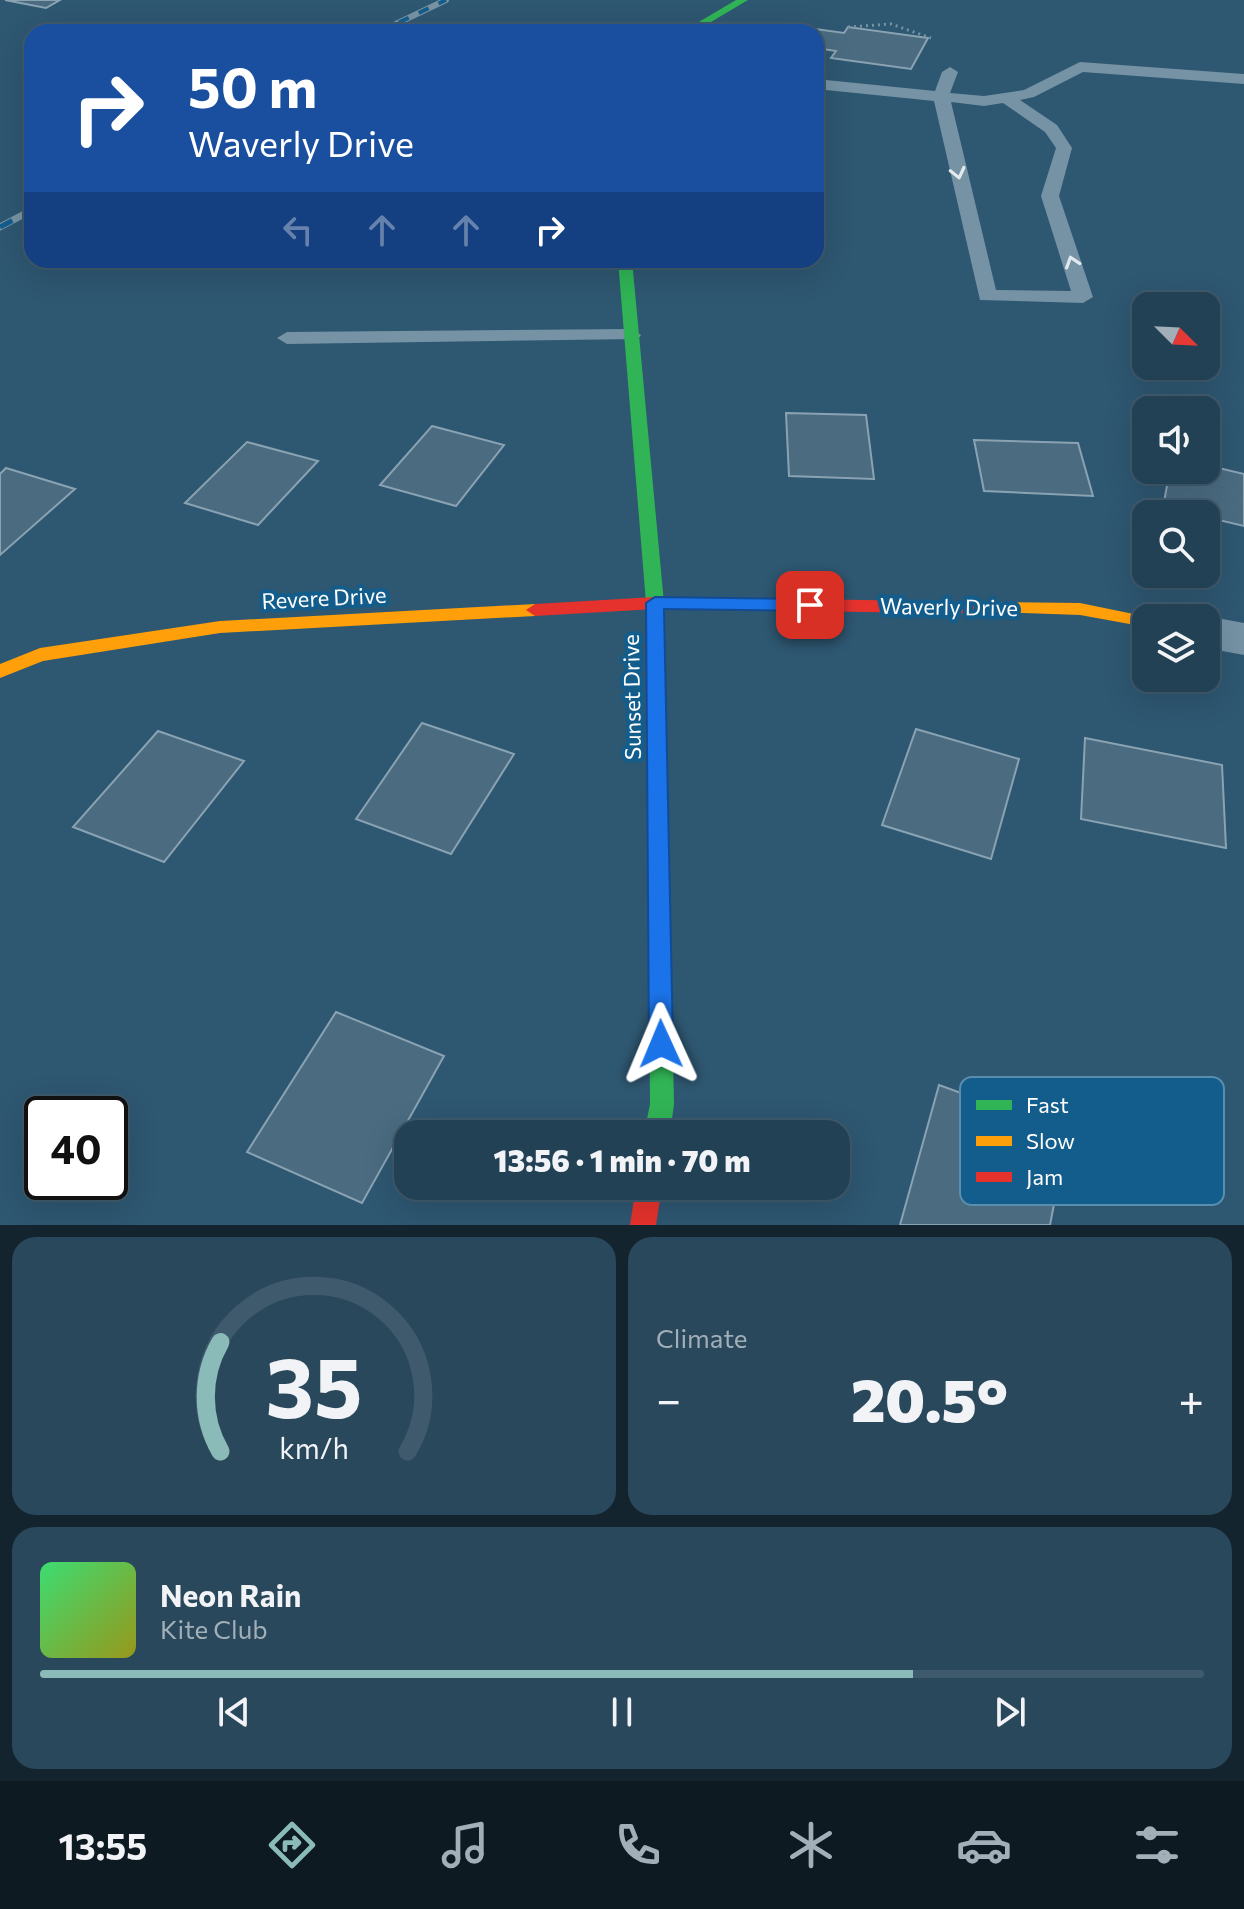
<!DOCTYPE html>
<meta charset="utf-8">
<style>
:root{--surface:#224155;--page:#2a485b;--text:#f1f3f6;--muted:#a2afb9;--line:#3f5a6c;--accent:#8bbbb9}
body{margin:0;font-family:Commissioner,sans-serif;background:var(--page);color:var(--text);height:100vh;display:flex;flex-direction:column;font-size:30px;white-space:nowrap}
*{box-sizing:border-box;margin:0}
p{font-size:26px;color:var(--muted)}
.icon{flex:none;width:44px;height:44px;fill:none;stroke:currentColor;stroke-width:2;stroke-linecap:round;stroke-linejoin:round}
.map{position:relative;height:1225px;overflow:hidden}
.side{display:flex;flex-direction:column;gap:12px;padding:12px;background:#13242f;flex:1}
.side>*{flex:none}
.banner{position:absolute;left:24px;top:24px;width:800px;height:244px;border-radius:24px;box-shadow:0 8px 32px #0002,0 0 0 2px var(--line);background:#1a4fa0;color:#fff;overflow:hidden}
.needle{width:52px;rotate:114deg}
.controls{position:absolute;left:1132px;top:292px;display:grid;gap:16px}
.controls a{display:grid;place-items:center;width:88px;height:88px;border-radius:16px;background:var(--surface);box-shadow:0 8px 32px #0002,0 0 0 2px var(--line);font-size:40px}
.speed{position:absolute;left:24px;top:1096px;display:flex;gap:16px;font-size:40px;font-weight:700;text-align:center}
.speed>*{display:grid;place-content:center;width:104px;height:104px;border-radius:50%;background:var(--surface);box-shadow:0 8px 32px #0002,0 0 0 2px var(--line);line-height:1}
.speed .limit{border:4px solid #111;border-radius:12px;background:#fff;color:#111}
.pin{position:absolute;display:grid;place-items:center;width:68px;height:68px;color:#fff;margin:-34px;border-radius:16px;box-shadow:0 4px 12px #0006}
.me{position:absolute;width:88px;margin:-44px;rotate:359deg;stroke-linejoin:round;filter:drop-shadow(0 0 6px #0008)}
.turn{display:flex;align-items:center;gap:28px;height:168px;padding:0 32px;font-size:36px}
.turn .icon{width:104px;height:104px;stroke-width:2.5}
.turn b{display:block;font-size:56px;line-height:68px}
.lanes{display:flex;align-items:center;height:76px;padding:0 32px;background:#0003;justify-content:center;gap:40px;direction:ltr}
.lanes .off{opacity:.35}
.big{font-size:60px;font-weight:800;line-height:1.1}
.side .card{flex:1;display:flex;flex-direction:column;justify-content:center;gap:12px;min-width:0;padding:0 28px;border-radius:24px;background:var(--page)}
.side .dial{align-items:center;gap:0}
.dial svg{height:208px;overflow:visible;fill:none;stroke:var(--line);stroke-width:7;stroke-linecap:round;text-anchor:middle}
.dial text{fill:var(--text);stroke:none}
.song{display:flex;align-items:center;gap:24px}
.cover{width:96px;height:96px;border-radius:12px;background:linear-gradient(135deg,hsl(140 70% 55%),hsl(60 70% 35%))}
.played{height:8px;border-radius:4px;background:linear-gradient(90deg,var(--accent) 75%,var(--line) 75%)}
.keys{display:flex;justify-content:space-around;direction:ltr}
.heat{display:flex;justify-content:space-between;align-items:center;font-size:44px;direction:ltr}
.side .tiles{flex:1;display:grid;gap:12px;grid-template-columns:1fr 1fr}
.card:last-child{grid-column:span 2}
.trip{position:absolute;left:394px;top:1120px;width:456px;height:80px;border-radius:24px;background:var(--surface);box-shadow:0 8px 32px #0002,0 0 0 2px var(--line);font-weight:800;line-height:80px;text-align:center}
.tab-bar{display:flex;height:128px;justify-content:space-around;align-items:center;background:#0e1a22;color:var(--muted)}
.tab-bar .icon{width:56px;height:56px}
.tab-bar .active{color:var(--accent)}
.tab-bar b{font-size:36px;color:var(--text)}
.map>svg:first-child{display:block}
.building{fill:#4a6b80;stroke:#8aa3b3;stroke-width:2}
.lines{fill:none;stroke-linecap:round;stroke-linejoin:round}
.path{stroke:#7593a5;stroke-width:3;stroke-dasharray:2 4;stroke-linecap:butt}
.lane{fill:#7593a5;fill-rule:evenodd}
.street{fill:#7593a5;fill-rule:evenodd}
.fast{fill:#30b455;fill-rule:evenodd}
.slow{fill:#ff9f0a;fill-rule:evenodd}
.jam{fill:#e5322d;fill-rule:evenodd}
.rail-far1-casing{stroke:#7993a4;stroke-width:6}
.rail-casing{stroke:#7993a4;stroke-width:7}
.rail-far1{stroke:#135d8c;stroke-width:4;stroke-dasharray:11;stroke-linecap:butt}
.rail{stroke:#135d8c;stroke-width:5;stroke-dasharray:14;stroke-linecap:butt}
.oneway{stroke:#e3e9ed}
.route{fill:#1a73e8;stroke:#114b97;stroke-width:2}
.labels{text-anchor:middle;stroke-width:8;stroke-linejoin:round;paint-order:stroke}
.street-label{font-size:22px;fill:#fff;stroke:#135d8c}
.key{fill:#135d8c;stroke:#5a8eae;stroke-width:2}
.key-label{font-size:22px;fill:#fff}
</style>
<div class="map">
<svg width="1244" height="1225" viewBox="0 0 1244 1225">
<rect width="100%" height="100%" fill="#2e5771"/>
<g class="building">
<path d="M5,0H60L46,8Z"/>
<path d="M794,26L844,33L848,27L928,38L911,69L831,58L836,51L816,48V32H789Z"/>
<path d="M786,413L866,415L874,479L789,476Z"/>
<path d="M432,426L504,445L456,506L380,485Z"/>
<path d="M974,440L1078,443L1093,496L984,491Z"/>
<path d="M247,442L318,461L258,525L185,503Z"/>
<path d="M1206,465L1244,474V526L1206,517V514L1163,507L1170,470H1206Z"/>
<path d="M6,468L75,489L0,555V474Z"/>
<path d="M422,723L514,754L451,854L356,819Z"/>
<path d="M916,729L1019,759L991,859L882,825Z"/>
<path d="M158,731L244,761L164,862L73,827Z"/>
<path d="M1085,738L1222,765L1226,848L1081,819Z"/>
<path d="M336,1012L444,1056L362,1203L247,1152Z"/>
<path d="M939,1085L1068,1132L1050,1225H900Z"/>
</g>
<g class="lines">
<path class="path" d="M848,27L891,24L931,38"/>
<g class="lane">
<path d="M1080,62L1244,74V84L1083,72L1034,97L1020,100L1057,125L1072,148L1059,196L1093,297L1083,303L980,300L934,101L816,89V79L935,91L942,72L950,67L958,72L950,93L984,96L1024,90ZM951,102L984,106L1003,103L1045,132L1056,148L1041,196L1071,291L996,290Z"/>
<path d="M631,329L641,335L638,339L287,344L277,338L287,332Z"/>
</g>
<path class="street" d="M1206,616L1244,623V655L1206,648V618H1200Z"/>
<g class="fast">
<path d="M736,0H748L694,32H682Z"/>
<path d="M618,260H632L664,603L674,1104L670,1134H644L650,1104L646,603Z"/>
</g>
<g class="slow">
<path d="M1000,602L1080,603L1153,618H1146V627L1080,615L994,612L991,608L994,604Z"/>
<path d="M535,604L544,610L535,616L220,633L43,661L0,678V664L40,648L220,621Z"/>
</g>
<g class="jam">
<path d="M655,597L1000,602L1009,608L1000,614L655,609L535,616L526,610L535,604Z"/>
<path d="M636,1186H662L656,1225H630Z"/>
</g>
<g class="rail-far1-casing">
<path id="rail-far1" d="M379,32L446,0"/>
</g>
<g class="rail-casing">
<path id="rail" d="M0,227L32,210"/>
</g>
<use href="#rail-far1" class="rail-far1"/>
<use href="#rail" class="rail"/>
</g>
<defs><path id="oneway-chevron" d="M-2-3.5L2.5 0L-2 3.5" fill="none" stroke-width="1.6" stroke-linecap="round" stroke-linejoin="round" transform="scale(2)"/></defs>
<g class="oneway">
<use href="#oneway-chevron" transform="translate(958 173) rotate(77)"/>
<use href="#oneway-chevron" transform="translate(1072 262) rotate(-108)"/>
</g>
<path class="route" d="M655,597L810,599L819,605L810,611L664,609L673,1044L670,1052L661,1055L653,1052L649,1044L646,603Z"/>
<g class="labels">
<g class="street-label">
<text transform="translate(324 598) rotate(-3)" y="8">Revere Drive</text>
<text transform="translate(949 607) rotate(1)" y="8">Waverly Drive</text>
<text transform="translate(632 697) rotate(-91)" y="8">Sunset Drive</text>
</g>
</g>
<rect x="960" y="1077" width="264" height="128" rx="12" class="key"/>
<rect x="976" y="1100" width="36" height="10" fill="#30b455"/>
<rect x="976" y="1136" width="36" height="10" fill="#ff9f0a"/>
<rect x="976" y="1172" width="36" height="10" fill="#e5322d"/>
<g class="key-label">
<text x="1026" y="1113">Fast</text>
<text x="1026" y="1149">Slow</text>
<text x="1026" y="1185">Jam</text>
</g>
</svg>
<div class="controls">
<a><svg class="needle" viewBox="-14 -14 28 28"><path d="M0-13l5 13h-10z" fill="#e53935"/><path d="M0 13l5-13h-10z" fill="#a2afb9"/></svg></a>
<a><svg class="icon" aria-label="sound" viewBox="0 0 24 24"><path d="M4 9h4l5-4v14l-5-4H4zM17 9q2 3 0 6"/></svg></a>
<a><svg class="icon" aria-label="search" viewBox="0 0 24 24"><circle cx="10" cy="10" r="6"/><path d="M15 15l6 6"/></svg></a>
<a><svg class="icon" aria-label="layers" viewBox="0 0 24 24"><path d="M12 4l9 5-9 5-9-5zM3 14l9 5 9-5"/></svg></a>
</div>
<div class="speed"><div class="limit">40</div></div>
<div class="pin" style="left:810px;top:605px;background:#d93025"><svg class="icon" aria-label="arrive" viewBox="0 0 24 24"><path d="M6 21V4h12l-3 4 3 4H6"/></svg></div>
<svg class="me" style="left:661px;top:1044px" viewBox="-20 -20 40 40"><path d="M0-17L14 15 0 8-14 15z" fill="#1a73e8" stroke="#fff" stroke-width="4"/></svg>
<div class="trip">13:56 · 1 min · 70 m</div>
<div class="banner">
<div class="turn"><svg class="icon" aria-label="right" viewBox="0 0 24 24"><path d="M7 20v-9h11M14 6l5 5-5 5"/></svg><div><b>50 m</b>Waverly Drive</div></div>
<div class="lanes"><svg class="icon off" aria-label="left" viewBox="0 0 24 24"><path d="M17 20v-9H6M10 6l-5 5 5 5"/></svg><svg class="icon off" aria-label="ahead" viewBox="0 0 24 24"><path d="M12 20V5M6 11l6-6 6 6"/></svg><svg class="icon off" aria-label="ahead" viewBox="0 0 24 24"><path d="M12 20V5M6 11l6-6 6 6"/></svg><svg class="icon" aria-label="right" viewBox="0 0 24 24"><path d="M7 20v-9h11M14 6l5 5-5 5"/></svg></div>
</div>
</div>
<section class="side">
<div class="tiles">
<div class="card dial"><svg viewBox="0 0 100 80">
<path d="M14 69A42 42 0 1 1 86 69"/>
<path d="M14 69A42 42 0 0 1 14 27" stroke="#8bbbb9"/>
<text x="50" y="56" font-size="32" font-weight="700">35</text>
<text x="50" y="72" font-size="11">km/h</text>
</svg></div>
<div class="card"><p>Climate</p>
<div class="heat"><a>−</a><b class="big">20.5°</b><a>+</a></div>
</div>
<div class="card">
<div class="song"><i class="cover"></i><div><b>Neon Rain</b><p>Kite Club</p></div></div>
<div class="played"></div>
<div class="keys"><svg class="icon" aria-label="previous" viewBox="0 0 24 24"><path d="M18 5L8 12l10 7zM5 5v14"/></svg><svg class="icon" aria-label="pause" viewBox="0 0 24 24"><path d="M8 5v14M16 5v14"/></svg><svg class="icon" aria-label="next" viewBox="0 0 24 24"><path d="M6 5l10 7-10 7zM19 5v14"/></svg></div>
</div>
</div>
</section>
<nav class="tab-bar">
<b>13:55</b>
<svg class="icon active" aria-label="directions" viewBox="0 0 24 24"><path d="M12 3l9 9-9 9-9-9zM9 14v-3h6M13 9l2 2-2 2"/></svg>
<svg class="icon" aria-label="music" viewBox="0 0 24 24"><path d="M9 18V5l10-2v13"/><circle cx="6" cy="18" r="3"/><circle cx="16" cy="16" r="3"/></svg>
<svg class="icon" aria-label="phone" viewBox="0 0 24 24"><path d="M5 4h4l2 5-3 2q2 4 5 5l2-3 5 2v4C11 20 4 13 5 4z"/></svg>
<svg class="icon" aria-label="climate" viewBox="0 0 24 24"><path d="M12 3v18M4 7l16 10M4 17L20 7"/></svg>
<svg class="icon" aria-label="car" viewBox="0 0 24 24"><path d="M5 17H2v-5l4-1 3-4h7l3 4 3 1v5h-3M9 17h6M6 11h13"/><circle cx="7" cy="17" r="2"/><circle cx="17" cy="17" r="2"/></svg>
<svg class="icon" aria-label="filters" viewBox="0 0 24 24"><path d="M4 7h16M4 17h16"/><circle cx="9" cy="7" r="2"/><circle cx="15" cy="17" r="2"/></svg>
</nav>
